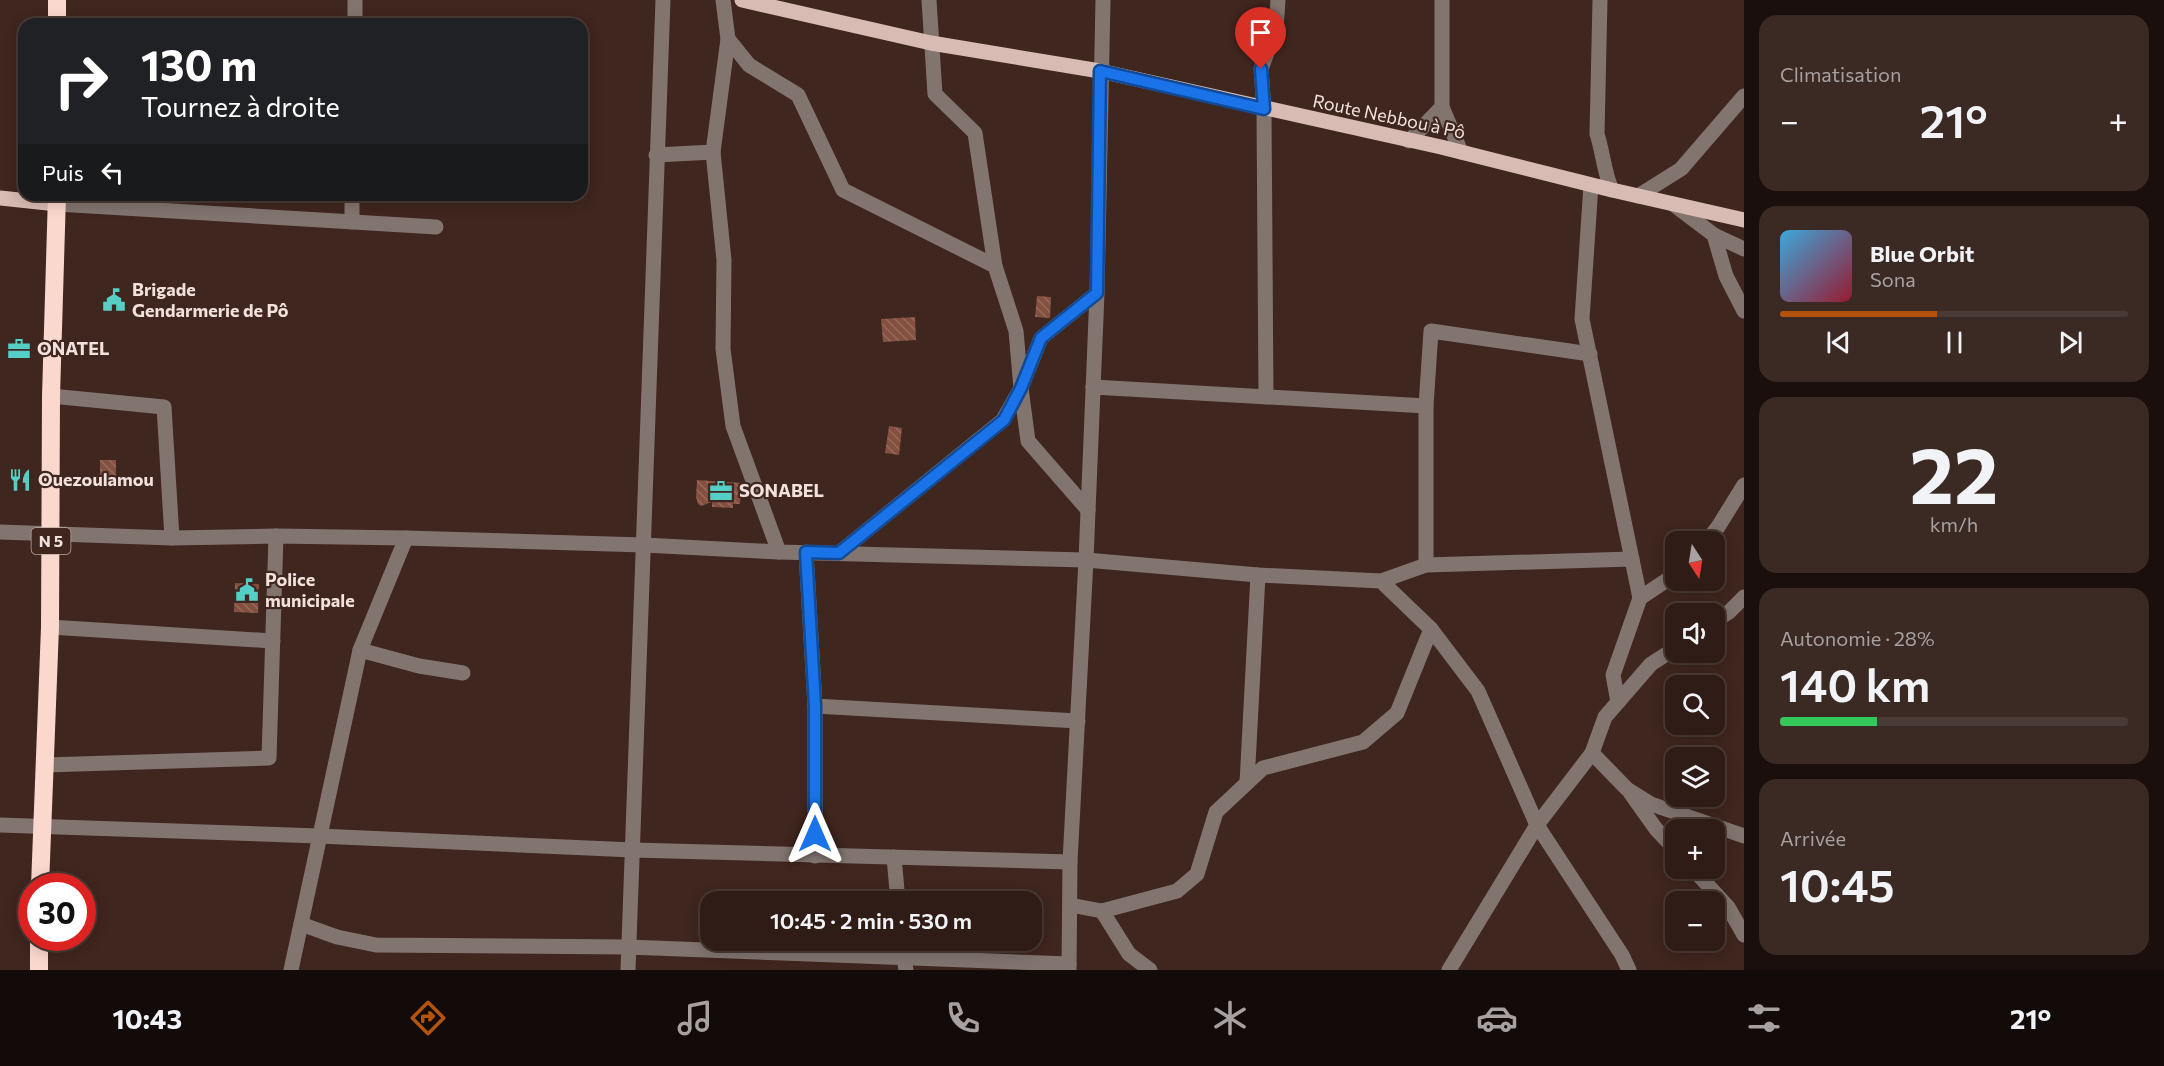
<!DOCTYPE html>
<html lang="fr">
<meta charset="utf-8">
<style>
:root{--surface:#2f1c16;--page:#3b2923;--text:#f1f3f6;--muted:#a7a1a1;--line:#4a3a35;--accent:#b45309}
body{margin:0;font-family:Commissioner,sans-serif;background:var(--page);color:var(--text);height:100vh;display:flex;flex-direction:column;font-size:22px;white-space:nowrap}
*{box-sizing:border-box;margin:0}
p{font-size:20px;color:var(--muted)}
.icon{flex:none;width:33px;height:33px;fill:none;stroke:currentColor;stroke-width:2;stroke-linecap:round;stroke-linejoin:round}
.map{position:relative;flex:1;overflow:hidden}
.panel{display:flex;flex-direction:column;gap:15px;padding:15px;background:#1a0f0c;width:420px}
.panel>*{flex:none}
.top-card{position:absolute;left:18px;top:18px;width:570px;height:183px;border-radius:18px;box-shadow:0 3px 15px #0003,0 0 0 2px var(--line);background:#202124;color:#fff;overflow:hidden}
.needle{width:39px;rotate:168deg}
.buttons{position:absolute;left:1665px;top:531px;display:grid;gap:12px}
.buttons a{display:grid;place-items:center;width:60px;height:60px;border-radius:12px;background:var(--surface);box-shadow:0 3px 15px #0003,0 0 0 2px var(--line);font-size:30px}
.speed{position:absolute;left:18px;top:873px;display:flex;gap:12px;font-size:30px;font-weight:700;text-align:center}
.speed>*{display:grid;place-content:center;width:78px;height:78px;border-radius:50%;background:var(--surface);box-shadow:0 3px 15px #0003,0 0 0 2px var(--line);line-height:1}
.speed .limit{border:9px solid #d22;background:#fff;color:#111}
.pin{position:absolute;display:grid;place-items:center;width:51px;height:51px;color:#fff;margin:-62px -26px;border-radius:50% 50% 50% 0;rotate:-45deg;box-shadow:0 0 6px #0007}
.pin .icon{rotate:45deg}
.me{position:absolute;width:66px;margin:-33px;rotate:0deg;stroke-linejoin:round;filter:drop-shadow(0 0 4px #0008)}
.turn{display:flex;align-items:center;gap:21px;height:126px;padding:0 24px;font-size:27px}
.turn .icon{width:78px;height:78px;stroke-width:2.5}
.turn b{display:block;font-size:42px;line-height:51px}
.then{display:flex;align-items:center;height:57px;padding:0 24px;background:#0003;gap:12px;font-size:22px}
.big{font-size:45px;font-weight:600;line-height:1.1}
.panel .card{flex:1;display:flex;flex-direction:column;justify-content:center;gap:9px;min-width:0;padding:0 21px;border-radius:18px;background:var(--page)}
.panel .dial{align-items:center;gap:0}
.dial b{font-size:78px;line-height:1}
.song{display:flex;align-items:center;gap:18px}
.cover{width:72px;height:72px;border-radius:9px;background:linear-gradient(135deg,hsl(200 70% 55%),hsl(350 70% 35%))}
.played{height:6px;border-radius:3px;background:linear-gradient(90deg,var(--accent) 45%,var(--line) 45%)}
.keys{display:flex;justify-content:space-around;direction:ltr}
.heat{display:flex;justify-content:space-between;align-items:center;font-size:33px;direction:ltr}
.charge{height:9px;border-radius:4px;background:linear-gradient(90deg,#34c759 28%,var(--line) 0)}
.trip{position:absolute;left:700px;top:891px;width:342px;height:60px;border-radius:18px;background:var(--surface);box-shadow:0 3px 15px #0003,0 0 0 2px var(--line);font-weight:600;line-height:60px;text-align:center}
.tab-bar{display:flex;height:96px;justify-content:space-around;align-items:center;background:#130b09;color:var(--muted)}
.tab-bar .icon{width:42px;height:42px}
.tab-bar .active{color:var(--accent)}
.tab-bar b{font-size:27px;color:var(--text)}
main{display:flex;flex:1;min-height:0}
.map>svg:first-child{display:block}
.building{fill:url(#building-back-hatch)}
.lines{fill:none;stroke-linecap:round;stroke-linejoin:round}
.minor{stroke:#827570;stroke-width:15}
.major{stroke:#d8bcb3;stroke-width:15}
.highway{stroke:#fad8cd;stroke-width:18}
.route-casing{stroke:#114b97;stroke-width:15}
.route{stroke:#1a73e8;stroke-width:10}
.labels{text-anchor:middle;stroke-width:4.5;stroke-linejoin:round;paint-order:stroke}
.shield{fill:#3f261e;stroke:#bca9a3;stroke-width:1.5}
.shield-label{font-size:16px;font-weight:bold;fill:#f2e1dc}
.street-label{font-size:18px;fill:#f2e1dc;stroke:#3f261e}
.poi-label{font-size:18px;font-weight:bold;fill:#f2e1dc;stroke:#3f261e;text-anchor:start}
</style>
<main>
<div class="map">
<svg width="1744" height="970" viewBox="0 0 1744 970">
<defs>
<pattern id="building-back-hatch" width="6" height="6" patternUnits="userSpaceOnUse" patternTransform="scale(1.5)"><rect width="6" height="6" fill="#845040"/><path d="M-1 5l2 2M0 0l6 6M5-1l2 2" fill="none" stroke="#96695b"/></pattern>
</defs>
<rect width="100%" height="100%" fill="#3f261e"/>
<g class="building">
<path d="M1037,296L1051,297L1050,318L1035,317Z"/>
<path d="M915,317L916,340L883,342L881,319Z"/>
<path d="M889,426L902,428L899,455L885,453Z"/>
<rect x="100" y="460" width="16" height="17"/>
<path d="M697,480L742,483L740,504H733V508L712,507V502L701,506L698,504L696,497Z"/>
<path d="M235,583L259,584L258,613L234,612Z"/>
</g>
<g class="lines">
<g class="minor">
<path d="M929,0L935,94L975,133L995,266"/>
<path d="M1442,0V107L1461,152"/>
<path d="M1600,0L1597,134C1603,152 1604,173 1612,190"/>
<path d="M355,24V0"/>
<path d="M728,39L749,65L798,95L843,190L995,266L1016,331L1021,388L1028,441L1088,510"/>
<path d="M1409,141L1442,107"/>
<path d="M713,152L724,260L723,349L733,426L779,552"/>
<path d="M656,155L713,152L728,39L723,0"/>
<path d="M1591,185L1582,319L1640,598L1613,675L1618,702"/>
<path d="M1638,196L1681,169L1744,96"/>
<path d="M57,204L436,227"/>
<path d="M1673,204L1714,235L1726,276L1744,311"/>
<path d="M352,222V195"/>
<path d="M1714,235L1744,249"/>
<path d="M1093,387L1426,406"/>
<path d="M51,396L164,407L172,538"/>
<path d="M1266,397L1264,109L1261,69L1276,29L1278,0"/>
<path d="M0,532L172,538L276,536L406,538L644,545L779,552L1086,560L1258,575L1381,581L1431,629L1478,691L1537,825L1622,955L1629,970"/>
<path d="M1706,542L1718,527L1744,485"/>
<path d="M806,552L815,706V856"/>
<path d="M839,553L1003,420L1021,388L1041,338L1097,293"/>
<path d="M1426,565V406L1431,331L1590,354"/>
<path d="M1381,581L1426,565L1632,559"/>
<path d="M1640,598L1676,574"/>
<path d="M1714,621L1729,612L1744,597"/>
<path d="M50,627L273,641"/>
<path d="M360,650L419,666L463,673"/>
<path d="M815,706L1078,721"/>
<path d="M1592,753L1627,789L1651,804L1744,836"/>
<path d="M45,765L269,758L276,536"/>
<path d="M1247,783L1258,575"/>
<path d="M1631,794L1656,829L1676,850"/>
<path d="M0,825L319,836L633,850L1070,862"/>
<path d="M894,857L898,902"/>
<path d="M1692,868L1728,907L1744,935"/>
<path d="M1070,905L1102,911L1177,891L1197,874L1216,812L1263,768L1363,742L1397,713L1431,629"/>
<path d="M1102,911L1129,954L1150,970"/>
<path d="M301,924L337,937L376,945L628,947L1069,964"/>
<path d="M901,940L906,970"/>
<path d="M291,970L360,650L406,538"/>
<path d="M628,970L663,0"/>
<path d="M1069,970L1070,862L1086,560L1097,293L1103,0"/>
<path d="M1449,970L1537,825L1592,753L1605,717L1651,664L1676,648"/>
</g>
<g class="major">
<path d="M742,0L931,43L1100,71L1441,147L1612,190L1744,220"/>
<path d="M0,198L57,204"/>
</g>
<g class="highway">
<path d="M57,0V24"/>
<path d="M40,886L50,627L51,396L57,195"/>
<path d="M39,970V938"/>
</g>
</g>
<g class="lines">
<g class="route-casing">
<path id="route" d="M815,834V706L806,552L839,553L1004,420L1021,388L1041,338L1097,293L1100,71L1264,109L1261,69"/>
</g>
<use href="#route" class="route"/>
</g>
<defs>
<g id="civic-bare" transform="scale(1.8)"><path d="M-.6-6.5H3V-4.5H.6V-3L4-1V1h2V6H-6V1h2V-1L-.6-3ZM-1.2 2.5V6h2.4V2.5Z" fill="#55cec5" stroke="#3f261e" stroke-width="2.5" paint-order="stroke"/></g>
<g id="office-bare" transform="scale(1.8)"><path d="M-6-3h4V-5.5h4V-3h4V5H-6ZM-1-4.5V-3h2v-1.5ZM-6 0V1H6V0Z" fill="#55cec5" stroke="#3f261e" stroke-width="2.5" paint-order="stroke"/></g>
<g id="restaurant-bare" transform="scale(1.8)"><path d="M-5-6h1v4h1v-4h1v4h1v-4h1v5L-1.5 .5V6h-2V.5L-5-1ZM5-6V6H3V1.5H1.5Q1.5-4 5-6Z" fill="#55cec5" stroke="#3f261e" stroke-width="2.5" paint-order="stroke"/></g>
</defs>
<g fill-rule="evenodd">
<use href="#civic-bare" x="114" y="300"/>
<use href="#office-bare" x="19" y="349"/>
<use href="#restaurant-bare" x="20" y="480"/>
<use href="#office-bare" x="721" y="491"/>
<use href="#civic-bare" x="247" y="590"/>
</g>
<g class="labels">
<rect class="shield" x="31.5" y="528" width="39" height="26" rx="4.5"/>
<g class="shield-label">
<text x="51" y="547">N 5</text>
</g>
<g class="street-label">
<text transform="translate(1389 117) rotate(12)" y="6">Route Nebbou à Pô</text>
</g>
<g class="poi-label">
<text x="132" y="296">Brigade<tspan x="132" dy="21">Gendarmerie de Pô</tspan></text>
<text x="37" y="355">ONATEL</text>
<text x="38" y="486">Ouezoulamou</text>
<text x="739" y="497">SONABEL</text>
<text x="265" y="586">Police<tspan x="265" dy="21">municipale</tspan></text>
</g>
</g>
</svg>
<div class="buttons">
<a><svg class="needle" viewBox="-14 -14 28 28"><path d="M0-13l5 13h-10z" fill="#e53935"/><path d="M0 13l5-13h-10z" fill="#a7a1a1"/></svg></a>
<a><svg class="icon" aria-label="sound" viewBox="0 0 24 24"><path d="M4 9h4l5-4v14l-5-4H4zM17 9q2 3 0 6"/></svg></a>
<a><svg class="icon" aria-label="search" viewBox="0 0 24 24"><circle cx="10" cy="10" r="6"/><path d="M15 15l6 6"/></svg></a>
<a><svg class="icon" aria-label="layers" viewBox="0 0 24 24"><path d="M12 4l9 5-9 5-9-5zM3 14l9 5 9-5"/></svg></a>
<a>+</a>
<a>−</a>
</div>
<div class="speed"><div class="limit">30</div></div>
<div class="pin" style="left:1261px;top:69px;background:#d93025"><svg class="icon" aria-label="arrive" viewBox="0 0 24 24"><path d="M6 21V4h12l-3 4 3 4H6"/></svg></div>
<svg class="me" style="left:815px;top:834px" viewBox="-20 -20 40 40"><path d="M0-17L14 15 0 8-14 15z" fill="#1a73e8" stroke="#fff" stroke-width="4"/></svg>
<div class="trip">10:45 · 2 min · 530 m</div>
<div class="top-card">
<div class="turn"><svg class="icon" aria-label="right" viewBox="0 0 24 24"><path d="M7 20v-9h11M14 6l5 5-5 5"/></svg><div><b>130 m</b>Tournez à droite</div></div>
<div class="then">Puis<svg class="icon" aria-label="left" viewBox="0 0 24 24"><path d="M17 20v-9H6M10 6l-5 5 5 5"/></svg></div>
</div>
</div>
<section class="panel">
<div class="card"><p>Climatisation</p>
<div class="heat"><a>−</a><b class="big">21°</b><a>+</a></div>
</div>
<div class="card">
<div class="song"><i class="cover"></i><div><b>Blue Orbit</b><p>Sona</p></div></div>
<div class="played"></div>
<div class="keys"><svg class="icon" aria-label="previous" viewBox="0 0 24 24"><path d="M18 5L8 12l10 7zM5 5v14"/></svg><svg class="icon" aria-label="pause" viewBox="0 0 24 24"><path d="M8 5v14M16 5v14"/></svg><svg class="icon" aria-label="next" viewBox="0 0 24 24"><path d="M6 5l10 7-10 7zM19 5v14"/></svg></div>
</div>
<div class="card dial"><b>22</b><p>km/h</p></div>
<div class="card"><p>Autonomie · 28%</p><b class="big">140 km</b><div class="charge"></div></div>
<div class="card"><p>Arrivée</p><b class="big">10:45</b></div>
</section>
</main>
<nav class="tab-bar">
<b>10:43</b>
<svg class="icon active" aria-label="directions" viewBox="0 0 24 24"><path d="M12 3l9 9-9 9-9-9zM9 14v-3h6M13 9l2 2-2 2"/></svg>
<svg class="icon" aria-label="music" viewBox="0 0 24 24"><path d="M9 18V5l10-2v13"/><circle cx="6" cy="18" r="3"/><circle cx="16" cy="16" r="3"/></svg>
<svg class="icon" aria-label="phone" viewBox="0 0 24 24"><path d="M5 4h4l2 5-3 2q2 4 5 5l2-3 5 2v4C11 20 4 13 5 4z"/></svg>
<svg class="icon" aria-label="climate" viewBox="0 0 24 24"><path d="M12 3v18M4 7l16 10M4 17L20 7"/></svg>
<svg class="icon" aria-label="car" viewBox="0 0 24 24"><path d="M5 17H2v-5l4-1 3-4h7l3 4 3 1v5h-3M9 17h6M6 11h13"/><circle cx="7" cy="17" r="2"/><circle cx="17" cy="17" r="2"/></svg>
<svg class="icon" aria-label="filters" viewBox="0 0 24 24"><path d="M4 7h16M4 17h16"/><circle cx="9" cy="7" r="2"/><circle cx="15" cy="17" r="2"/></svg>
<b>21°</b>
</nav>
